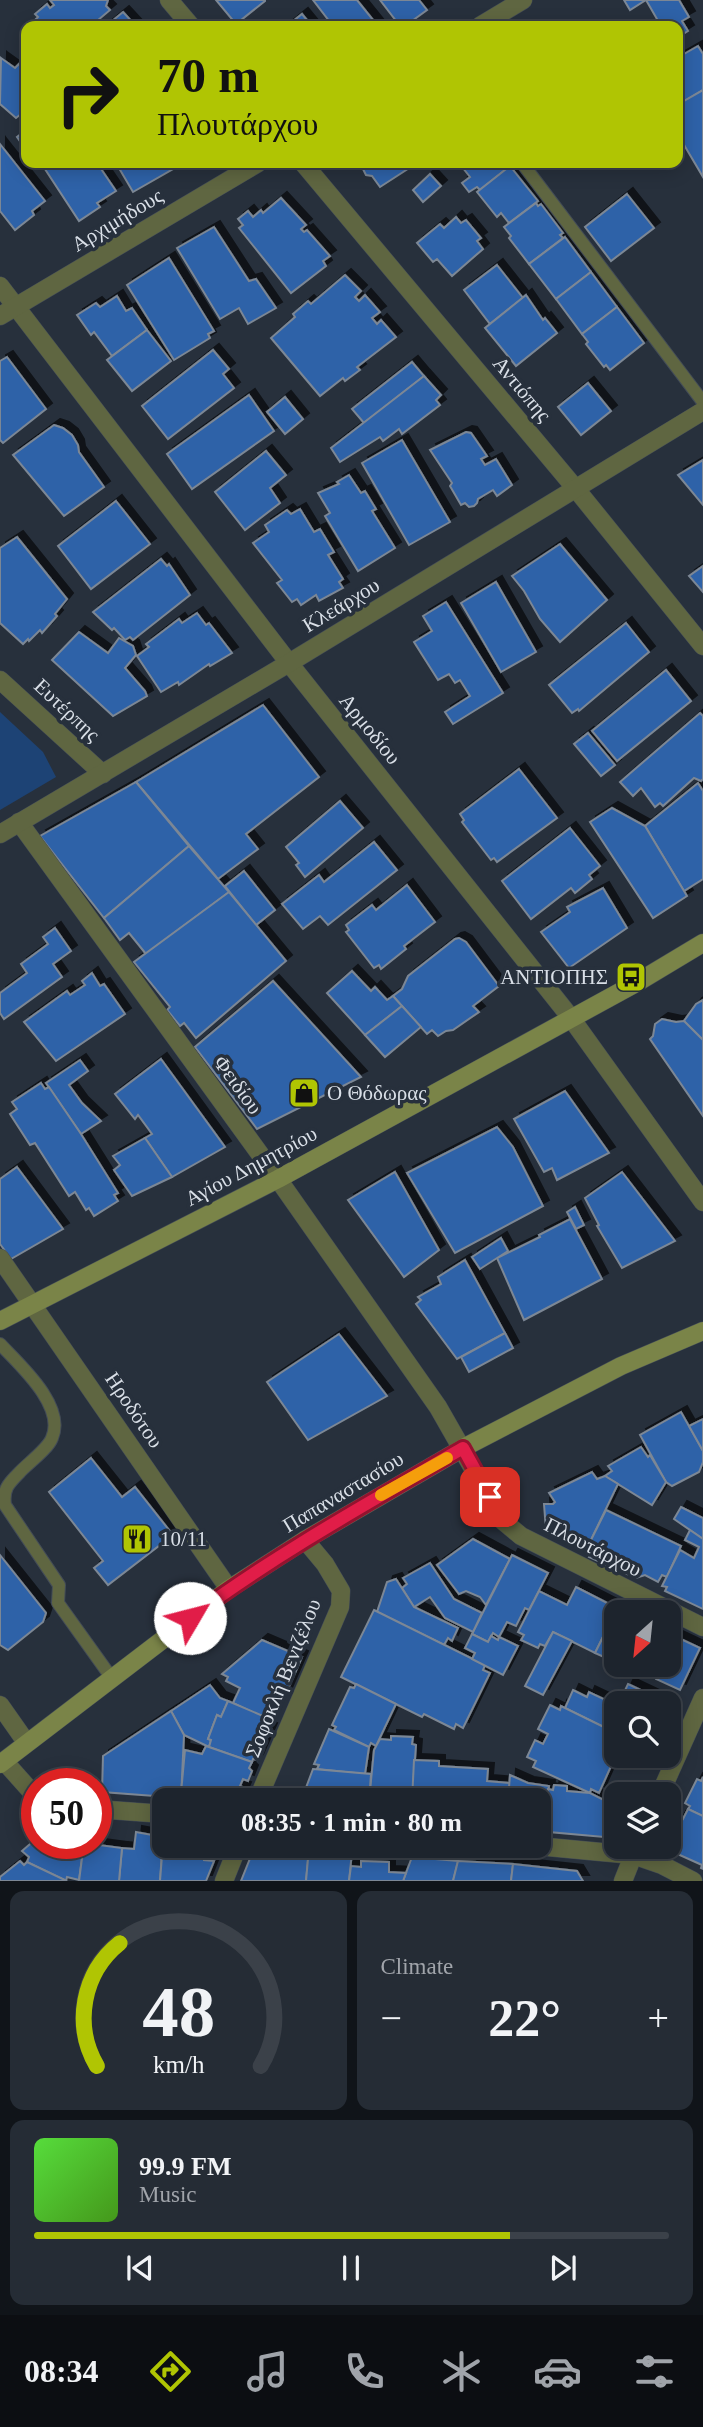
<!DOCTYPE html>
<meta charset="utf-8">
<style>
:root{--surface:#1d242d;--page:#252c35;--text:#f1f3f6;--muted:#a0a4aa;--line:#3b4149;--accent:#b0c503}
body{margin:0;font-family:Georgia,serif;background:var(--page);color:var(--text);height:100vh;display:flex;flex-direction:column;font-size:26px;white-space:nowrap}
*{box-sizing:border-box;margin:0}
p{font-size:23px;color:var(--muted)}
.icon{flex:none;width:38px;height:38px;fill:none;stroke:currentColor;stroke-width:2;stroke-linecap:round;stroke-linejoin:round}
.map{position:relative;height:1881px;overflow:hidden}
.sheet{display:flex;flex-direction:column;gap:10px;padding:10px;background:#101419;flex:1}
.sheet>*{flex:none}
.hud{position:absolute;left:21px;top:21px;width:662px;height:147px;border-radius:14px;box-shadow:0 4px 18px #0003,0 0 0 2px var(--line);background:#b0c503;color:#111;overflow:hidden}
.needle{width:46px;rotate:207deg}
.controls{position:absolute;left:604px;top:1600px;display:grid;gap:14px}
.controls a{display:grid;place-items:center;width:77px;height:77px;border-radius:14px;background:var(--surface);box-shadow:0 4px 18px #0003,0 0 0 2px var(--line);font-size:35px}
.speed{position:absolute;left:21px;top:1768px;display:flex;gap:14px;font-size:35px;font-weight:700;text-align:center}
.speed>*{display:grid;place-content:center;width:91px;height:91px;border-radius:50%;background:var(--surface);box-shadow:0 4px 18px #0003,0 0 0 2px var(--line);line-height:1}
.speed .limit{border:10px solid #d22;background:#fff;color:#111}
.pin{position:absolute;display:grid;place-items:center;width:60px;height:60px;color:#fff;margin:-30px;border-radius:14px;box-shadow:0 4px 10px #0006}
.me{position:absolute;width:77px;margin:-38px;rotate:53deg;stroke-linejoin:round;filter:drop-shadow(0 0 5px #0008)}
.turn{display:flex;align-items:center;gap:24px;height:147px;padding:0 21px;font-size:32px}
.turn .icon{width:91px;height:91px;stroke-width:2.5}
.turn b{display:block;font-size:49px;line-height:60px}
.big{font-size:52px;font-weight:800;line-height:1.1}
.sheet .widget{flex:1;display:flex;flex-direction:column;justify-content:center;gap:10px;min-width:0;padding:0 24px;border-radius:14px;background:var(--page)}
.sheet .dial{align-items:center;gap:0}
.dial svg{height:182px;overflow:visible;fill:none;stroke:var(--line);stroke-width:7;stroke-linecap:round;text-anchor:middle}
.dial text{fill:var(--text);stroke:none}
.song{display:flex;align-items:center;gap:21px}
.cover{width:84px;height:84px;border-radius:10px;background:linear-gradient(135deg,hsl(110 70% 55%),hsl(100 70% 35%))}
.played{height:7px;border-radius:4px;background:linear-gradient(90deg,var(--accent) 75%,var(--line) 75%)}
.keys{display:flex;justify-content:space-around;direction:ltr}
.heat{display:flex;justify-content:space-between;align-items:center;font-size:38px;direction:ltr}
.sheet .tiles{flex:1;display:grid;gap:10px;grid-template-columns:1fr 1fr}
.widget:last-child{grid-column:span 2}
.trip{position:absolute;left:152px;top:1788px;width:399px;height:70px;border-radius:14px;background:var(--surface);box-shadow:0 4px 18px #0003,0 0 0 2px var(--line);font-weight:800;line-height:70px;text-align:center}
.tab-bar{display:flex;height:112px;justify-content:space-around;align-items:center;background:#0c0e12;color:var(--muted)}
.tab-bar .icon{width:49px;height:49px}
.tab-bar .current{color:var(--accent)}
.tab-bar b{font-size:32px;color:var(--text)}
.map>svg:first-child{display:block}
.green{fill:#1d4375}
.building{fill:#2e62a8;stroke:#7c8795;stroke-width:2;filter:url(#shadow)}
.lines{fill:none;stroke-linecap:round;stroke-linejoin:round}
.lane-casing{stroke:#434c57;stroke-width:14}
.street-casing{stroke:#434c57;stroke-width:19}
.secondary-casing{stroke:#434c57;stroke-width:19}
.lane{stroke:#5f6641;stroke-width:12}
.street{stroke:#5f6641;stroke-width:18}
.secondary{stroke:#7a8448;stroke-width:18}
.route-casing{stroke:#92132f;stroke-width:18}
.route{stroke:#e11d48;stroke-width:12}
.slow{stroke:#f59e0b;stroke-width:12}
.labels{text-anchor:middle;stroke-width:7;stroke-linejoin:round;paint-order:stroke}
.street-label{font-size:21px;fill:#d9dfe7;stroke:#27303c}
.poi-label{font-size:21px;fill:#d9dfe7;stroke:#27303c;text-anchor:start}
</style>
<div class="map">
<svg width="703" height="1881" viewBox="0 0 703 1881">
<defs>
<filter id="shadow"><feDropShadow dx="6" dy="-6" stdDeviation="0" flood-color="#0009"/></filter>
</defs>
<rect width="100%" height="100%" fill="#27303c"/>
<path class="green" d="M0,712L43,752L56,777L0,810Z"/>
<g class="building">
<path d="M50,0H108L106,6L110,10L91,26H37L33,22L38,17L35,14L47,4L50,8L54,5Z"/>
<path d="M216,0H265V1L236,24Z"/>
<path d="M313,0H357L378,26H333Z"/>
<path d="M380,0H419L427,10L405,26H400Z"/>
<path d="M624,0H679L689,17L682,21L688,31L677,38V26H661L646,0L630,10Z"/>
<path d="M123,12L136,26H106Z"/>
<path d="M302,14L312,26H287Z"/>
<path d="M698,46L703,54V90L683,102L677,92V58Z"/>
<path d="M1,58L15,68L20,63L26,69V110L16,118L0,104Z"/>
<path d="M703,90V177L677,133V105Z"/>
<path d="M26,130V150L17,137Z"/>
<path d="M0,144L45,201L32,211L34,215L15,230L0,211Z"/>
<path d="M41,163H97L116,191L97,203L100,207L79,221Z"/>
<path d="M116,163H170L173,169L133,192Z"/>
<path d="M360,163H417L380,187L372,176L366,175Z"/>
<path d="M459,163H507L510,166L480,190L477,187L469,192L462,183L470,177Z"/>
<path d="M510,166L538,201L509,223L501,213L497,217L477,192Z"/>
<path d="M430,174L441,186L423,202L413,190Z"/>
<path d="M627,194L654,228L611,261L585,227Z"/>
<path d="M281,198L306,225L301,229L304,232L307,230L330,256L323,261L326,266L291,293L239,228L243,225L238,219L248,211L253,217L261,210L263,213Z"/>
<path d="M536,203L538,206L541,204L563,233L560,235L563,238L529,264L509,238L511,236L504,227Z"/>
<path d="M456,217L461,223L466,220L481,238L477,241L483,249L452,276L437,259L433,262L417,243L440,224L444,228Z"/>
<path d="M214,227L249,281L256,279L276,308L248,324L239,308L220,319L177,248Z"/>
<path d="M565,237L591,272L556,299L529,264Z"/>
<path d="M169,258L214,331L208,334L210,338L174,360L127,285Z"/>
<path d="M497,265L523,298L490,324L464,290Z"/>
<path d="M591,272L617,307L582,334L556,299Z"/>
<path d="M345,275L361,291L355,297L359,301L365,295L380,312L372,318L377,324L381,320L396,337L357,367L360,370L345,381L343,378L320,396L271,338L295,317L293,314L308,301L311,304Z"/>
<path d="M526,295L543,320L545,318L557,333L516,366L485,328Z"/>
<path d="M117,296L126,311L132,308L147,330L112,356L94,332L91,335L77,315L96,303L100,307Z"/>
<path d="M617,307L644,343L610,370L606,365L604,367L586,344L588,342L582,334Z"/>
<path d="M147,330L171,361L132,391L107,360Z"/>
<path d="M213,350L229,369L223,374L234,388L168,439L142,406Z"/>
<path d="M7,357L46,409L3,443L0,440V361Z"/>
<path d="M412,362L424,376L364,423L352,409Z"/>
<path d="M424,376L441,395L436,400L440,405L402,434L399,429L383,441L380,437L340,462L331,448Z"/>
<path d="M588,383L611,411L581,435L558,407Z"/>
<path d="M249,395L274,431L192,489L167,454Z"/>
<path d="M285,397L303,419L285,434L267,412Z"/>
<path d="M54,425L63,428L72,435L78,445L79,452L104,487L64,516L13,455Z"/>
<path d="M466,432L471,433L487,456L481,459L485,465L496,459L512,485L497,496L493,490L478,499L477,503L474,506L469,507L465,503L461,505L450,486L452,483L430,450Z"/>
<path d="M402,440L450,522L409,545L362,463Z"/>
<path d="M266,451L286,475L270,488L280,503L245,530L215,492Z"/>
<path d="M703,460V505L678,475Z"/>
<path d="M349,475L361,493L365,491L376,509L372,511L395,548L358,571L325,516L330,513L318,493L339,484L337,482Z"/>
<path d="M116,501L150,544L91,589L58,546Z"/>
<path d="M300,509L314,532L320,529L334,552L328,555L343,579L339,582L343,588L319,601L316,595L301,605L297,599L292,602L277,583L282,580L253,543L269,532L265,525L287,510L291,514Z"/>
<path d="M17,537L67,599L55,614L57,616L42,633L40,630L29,641L28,639L23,644L0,623V548Z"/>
<path d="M560,544L607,600L560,642L540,619L524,591L512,576Z"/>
<path d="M161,559L167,566L169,564L190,595L133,640L130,637L125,640L114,628L112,630L93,612Z"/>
<path d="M703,566V592L689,576Z"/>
<path d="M496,582L536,652L501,672L461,603Z"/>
<path d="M446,602L503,693L453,724L445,712L470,696L460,680L455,683L449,674L438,680L414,642L432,631L423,616Z"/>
<path d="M197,613L206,625L209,623L232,653L210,666L209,664L179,685L178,682L161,692L137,656L149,647L146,644L179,619L182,623Z"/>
<path d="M626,623L649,652L579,711L578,709L572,713L549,685Z"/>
<path d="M79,632L108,653L119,638L133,646L136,655L125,668L145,691L147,696L113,716L52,660Z"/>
<path d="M666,670L691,701L617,761L592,731Z"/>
<path d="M263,705L319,777L246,834L258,849L218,879L136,782Z"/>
<path d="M700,713L703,716V779L701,781L694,778L663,806L660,803L655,807L641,788L633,796L620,782Z"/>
<path d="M588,733L615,765L601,776L574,744Z"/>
<path d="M519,769L557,818L497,862L494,858L491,860L462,822L464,820L460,814Z"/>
<path d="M136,782L189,846L104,918L40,836Z"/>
<path d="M698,783L703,791V879L684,891L645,826Z"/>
<path d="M340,801L363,828L305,877L296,865L299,863L286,847Z"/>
<path d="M612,808L645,826L687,896L653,918L590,822Z"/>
<path d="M570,828L600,866L589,875L592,879L575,893L571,888L531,919L502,881Z"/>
<path d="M374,842L397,870L328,925L320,916L303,929L282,904L319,875L324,882Z"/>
<path d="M189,846L229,892L146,954L129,933L120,940L104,918Z"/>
<path d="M244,871L275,910L256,925L225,886Z"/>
<path d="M407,885L435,922L404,946L406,949L381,969L379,965L374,968L346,932L349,930L346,925L372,905L376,910Z"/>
<path d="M603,888L627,928L569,968L541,932L570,912L567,907Z"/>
<path d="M229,892L286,961L196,1038L184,1023L180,1026L167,1010L170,1007L134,962Z"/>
<path d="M55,928L71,951L53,964L62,977L4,1019L0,1013V993L27,973L21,964L48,944L43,937Z"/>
<path d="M459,938L466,942L499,986L473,1006L479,1012L453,1030L446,1031L438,1036L432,1030L427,1034L393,996L402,989L408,976L455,939Z"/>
<path d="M352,971L371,991L375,987L387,1000L393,996L402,1006L365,1035L327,993Z"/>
<path d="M92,973L100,986L104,984L125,1014L56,1061L24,1022L67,991L70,995L85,985L82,981Z"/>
<path d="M273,981L361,1077L257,1129L195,1047Z"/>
<path d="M703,1000V1040L684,1021L696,1004Z"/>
<path d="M402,1006L421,1027L385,1057L365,1035Z"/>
<path d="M662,1019L676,1022L684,1021L703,1040V1116L650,1039L653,1036L655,1024Z"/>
<path d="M161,1059L225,1147L172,1177L145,1138L152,1134L138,1115L135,1119L115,1094Z"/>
<path d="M80,1060L88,1071L69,1085L82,1103L101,1121L81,1134L46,1083Z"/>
<path d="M41,1083L45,1089L49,1087L81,1134L118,1193L114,1195L118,1201L94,1216L89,1208L86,1210L75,1192L69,1196L35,1143L30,1145L10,1114L17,1109L12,1102Z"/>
<path d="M565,1091L609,1153L557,1180L552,1168L544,1172L514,1119Z"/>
<path d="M497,1127L513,1147L543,1206L455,1253L407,1173Z"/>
<path d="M145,1138L172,1177L132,1196L114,1170L120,1165L113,1156Z"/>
<path d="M17,1167L63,1229L11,1259L0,1244V1179Z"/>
<path d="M395,1172L439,1250L404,1277L348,1200Z"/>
<path d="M622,1172L675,1241L622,1268L597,1226L599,1225L585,1198Z"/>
<path d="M575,1207L584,1225L576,1229L567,1212Z"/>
<path d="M570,1219L602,1279L524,1320L497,1258L540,1237L539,1235Z"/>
<path d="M501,1238L508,1251L480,1269L472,1257Z"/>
<path d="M465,1260L505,1333L457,1359L416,1304L421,1300L418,1297L441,1284L438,1277Z"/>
<path d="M505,1333L513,1348L469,1372L461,1357Z"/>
<path d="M339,1334L387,1396L308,1440L267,1382Z"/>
<path d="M681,1412L703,1451V1462L699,1472L672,1486L666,1482L640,1435Z"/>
<path d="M703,1419V1451L689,1426Z"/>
<path d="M641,1447L648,1457L650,1455L666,1482L652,1505L605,1476L612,1471L608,1466Z"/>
<path d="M91,1458L122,1497L135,1487L173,1535L108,1585L94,1568L103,1561L49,1492Z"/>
<path d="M592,1472L597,1479L605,1476L618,1484L587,1548L555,1531L546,1530L544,1504H553L555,1502L549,1493Z"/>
<path d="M681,1507L703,1518V1539L674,1519Z"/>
<path d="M606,1510L681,1546L667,1577L662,1575L658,1582L645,1575L636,1578L589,1557L592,1550L587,1548Z"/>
<path d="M690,1530L703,1539V1609L665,1591L667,1587L662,1586L680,1550L694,1558L699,1547L685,1540Z"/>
<path d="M473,1539L510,1559L486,1605L480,1597L466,1591L459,1594L437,1565Z"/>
<path d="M0,1555L46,1613L43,1622L8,1650L0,1645Z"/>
<path d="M512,1555L548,1573L529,1610L525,1608L516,1626L507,1622L499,1637L493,1633L488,1642L472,1634Z"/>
<path d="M430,1563L454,1599L482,1613L473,1632L445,1618L430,1597L414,1607L402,1588L407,1584L403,1578Z"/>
<path d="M396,1579L414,1607L458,1628L452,1641L448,1638L444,1645L377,1612L387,1582Z"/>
<path d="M576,1587L617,1608L595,1653L553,1632L545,1646L540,1644L538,1648L521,1640L524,1635L518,1632L539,1591L567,1605Z"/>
<path d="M374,1610L485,1665L483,1670L490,1673L463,1728L456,1724L454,1729L424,1714L422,1717L341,1677Z"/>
<path d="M607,1629L616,1634L615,1662L595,1653Z"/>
<path d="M553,1632L572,1641L543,1695L525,1686Z"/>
<path d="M668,1633L700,1648L680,1690L656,1679L657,1674L638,1665L668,1664Z"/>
<path d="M472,1634L488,1642L491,1636L498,1640L499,1637L518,1646L503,1675L472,1659L475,1653L465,1648Z"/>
<path d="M262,1640L302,1657L284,1698L274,1694L263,1717L233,1703L240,1688L226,1681L228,1677L222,1674Z"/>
<path d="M356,1684L396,1704L376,1746L371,1743L369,1747L334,1730L336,1727L332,1725L350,1687L354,1688Z"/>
<path d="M628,1684L668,1703H619Z"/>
<path d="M210,1685L220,1698L228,1701L221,1717L217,1715L208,1739L211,1740L209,1747L184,1735L171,1711Z"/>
<path d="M573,1690L587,1697L589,1692L612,1703L607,1713L616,1717V1733L565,1708Z"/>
<path d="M228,1701L270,1719L266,1727L271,1729L257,1760L253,1759L252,1762L209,1747L211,1740L208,1739L217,1715L221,1717Z"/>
<path d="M550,1705L560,1710L561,1706L616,1733V1755L599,1793L591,1789L590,1793L533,1767L536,1761L527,1757L535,1740L543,1744L548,1734L538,1729Z"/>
<path d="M171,1711L184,1735L181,1798L102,1792L103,1756Z"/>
<path d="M329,1729L369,1747L365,1774L317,1769L319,1765L314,1764Z"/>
<path d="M391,1736L413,1737L412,1744L416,1745L412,1801H369L374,1750L380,1739L391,1740Z"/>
<path d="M206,1746L252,1762L249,1768L252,1771L248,1781L243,1779L240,1786L245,1788L239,1801L184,1800L185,1794L181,1793L185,1750L202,1754Z"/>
<path d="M414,1760L439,1761V1766L488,1769L487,1781L510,1783L508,1801H412Z"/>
<path d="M313,1769L371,1774L369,1801H301Z"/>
<path d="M510,1775L528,1783L549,1786L544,1831L539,1830V1801H508Z"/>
<path d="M703,1777V1816L688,1809L690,1806L685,1803L697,1779L701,1781Z"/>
<path d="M554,1785L567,1786V1791L590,1793L616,1806L615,1838L549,1832L550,1826H545L548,1789L553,1790Z"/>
<path d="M688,1809L703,1816V1869L701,1868L702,1865L664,1848L668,1846V1840L680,1817L683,1819Z"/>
<path d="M136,1832L163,1837L160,1881H119L122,1848L134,1849Z"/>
<path d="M37,1838V1843H84L79,1880L67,1877L66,1881L27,1862L29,1857L22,1851Z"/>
<path d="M84,1843L122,1848L119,1881H79Z"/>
<path d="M255,1846H306L309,1848L306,1881H241Z"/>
<path d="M314,1846L350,1847L349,1852H352L349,1881H306L309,1848L313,1849Z"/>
<path d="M175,1853L204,1856V1860L214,1861L206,1881H160L162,1856L175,1857Z"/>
<path d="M412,1857L458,1861L453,1881H403Z"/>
<path d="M20,1861L24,1865L27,1862L67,1881H0V1877Z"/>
<path d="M361,1861L389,1862V1872L406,1873L403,1881H349L351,1866L361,1867Z"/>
<path d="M458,1861L513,1864L511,1881H453Z"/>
<path d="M513,1864L577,1871L583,1881H511Z"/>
</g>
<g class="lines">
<g class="lane-casing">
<g id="lane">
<path d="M522,163L703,402"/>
<path d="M0,1344C20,1365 66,1406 52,1438C48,1449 27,1464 19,1473C8,1484 3,1489 5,1505L59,1585L58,1603L111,1677"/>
</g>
</g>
<g class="street-casing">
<g id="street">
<path d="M169,0L191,26"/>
<path d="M480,26L523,0"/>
<path d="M303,163L576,489L703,646"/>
<path d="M0,286L289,663L571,1018L703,1202"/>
<path d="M0,316L258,163"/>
<path d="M0,680L103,774"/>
<path d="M19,822L278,1179L438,1407L503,1521L521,1536L703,1627"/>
<path d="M0,834L289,663L703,411"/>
<path d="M0,1258L229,1589"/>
<path d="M0,1705L26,1742"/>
<path d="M4,1761L37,1798"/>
<path d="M660,1794L703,1698"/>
<path d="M257,1801L340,1607L341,1591L325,1564L305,1540"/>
<path d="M96,1809L164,1814"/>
<path d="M537,1846L633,1855L662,1865L693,1881"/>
<path d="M224,1881L238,1846"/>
<path d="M623,1881L637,1846"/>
</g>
</g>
<g class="secondary-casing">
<g id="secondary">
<path d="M0,1321L278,1179L638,982L703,943"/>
<path d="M0,1764L229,1589L305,1540L463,1448L621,1366L703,1331"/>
</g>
</g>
<use href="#lane" class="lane"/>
<use href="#street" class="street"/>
<use href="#secondary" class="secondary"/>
</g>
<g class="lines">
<g class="route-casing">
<path id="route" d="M190,1618C276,1554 370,1502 463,1448L490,1497"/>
</g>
<use href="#route" class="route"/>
<path class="slow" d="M381,1495L447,1458"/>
</g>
<defs>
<g id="bus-square" transform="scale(1.575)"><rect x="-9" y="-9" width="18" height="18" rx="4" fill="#b0c503" stroke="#27303c"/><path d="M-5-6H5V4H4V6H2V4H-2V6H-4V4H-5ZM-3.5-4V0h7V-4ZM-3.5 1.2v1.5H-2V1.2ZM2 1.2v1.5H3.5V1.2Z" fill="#111"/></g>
<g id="shop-square" transform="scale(1.575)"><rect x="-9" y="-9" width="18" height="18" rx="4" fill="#b0c503" stroke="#27303c"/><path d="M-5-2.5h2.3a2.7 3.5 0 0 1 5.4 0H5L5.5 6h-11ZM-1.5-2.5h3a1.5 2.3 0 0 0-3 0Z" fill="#111"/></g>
<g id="restaurant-square" transform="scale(1.575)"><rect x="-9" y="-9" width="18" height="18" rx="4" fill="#b0c503" stroke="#27303c"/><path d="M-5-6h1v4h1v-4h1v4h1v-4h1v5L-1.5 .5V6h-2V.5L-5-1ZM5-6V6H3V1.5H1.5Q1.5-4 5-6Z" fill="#111"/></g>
</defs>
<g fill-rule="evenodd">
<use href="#bus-square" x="631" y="977"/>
<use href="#shop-square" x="304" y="1093"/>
<use href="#restaurant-square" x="137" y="1539"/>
</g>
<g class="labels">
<g class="street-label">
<text transform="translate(117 220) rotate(-31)" y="7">Αρχιμήδους</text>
<text transform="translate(522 389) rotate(50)" y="7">Αντιόπης</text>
<text transform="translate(341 605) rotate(-31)" y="7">Κλεάρχου</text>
<text transform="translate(67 710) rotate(43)" y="7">Ευτέρπης</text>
<text transform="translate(370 729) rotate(51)" y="7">Αρμοδίου</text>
<text transform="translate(238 1085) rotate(54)" y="7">Φειδίου</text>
<text transform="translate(251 1166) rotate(-28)" y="7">Αγίου Δημητρίου</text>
<text transform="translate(134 1410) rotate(56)" y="7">Ηροδότου</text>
<text transform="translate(343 1492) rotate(-31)" y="7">Παπαναστασίου</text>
<text transform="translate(593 1547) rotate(27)" y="7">Πλουτάρχου</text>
<text transform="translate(283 1678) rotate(-68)" y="7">Σοφοκλή Βενιζέλου</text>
</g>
<g class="poi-label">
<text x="608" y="984" text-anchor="end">ΑΝΤΙΟΠΗΣ</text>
<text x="327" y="1100">Ο Θόδωρας</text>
<text x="160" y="1546">10/11</text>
</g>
</g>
</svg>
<div class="controls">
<a><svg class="needle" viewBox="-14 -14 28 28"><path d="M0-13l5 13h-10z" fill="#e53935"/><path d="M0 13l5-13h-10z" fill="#a0a4aa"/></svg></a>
<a><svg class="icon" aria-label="search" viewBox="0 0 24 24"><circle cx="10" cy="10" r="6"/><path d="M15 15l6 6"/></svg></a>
<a><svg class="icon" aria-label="layers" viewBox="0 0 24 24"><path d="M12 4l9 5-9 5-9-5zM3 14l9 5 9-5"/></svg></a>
</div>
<div class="speed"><div class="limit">50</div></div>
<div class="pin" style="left:490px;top:1497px;background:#d93025"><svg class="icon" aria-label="arrive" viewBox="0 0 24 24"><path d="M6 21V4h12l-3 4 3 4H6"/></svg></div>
<svg class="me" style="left:190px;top:1618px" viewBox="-20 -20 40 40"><circle r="19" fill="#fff"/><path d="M0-13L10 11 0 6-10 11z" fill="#e11d48"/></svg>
<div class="trip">08:35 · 1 min · 80 m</div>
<div class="hud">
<div class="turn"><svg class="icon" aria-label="right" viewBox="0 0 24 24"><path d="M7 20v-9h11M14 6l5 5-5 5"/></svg><div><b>70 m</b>Πλουτάρχου</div></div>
</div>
</div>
<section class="sheet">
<div class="tiles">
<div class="widget dial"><svg viewBox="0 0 100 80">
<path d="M14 69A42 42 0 1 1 86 69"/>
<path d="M14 69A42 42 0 0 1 24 15" stroke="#b0c503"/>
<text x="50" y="56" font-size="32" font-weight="700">48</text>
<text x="50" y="72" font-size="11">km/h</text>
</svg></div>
<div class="widget"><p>Climate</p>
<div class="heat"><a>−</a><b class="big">22°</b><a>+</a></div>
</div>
<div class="widget">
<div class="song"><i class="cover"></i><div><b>99.9 FM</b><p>Music</p></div></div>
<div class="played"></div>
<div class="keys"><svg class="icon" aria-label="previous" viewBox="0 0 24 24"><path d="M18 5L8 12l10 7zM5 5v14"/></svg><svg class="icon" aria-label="pause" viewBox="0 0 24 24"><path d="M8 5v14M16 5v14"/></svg><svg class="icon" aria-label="next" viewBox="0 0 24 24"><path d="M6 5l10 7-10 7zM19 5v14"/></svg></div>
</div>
</div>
</section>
<nav class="tab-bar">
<b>08:34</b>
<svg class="icon current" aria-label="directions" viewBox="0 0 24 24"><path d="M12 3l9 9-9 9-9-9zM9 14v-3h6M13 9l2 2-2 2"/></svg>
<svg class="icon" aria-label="music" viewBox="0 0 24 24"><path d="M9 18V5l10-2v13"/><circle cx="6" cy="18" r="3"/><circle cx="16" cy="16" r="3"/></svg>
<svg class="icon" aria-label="phone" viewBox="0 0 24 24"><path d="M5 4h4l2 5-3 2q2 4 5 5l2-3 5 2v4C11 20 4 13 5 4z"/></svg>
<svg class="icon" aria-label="climate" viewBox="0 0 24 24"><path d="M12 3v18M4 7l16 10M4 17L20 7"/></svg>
<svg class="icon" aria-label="car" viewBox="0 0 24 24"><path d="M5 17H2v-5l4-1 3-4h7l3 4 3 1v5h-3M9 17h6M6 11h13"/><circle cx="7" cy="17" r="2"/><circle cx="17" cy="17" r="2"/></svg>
<svg class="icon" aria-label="filters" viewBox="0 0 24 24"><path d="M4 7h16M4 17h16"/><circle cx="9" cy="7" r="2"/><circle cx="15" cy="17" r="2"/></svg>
</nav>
